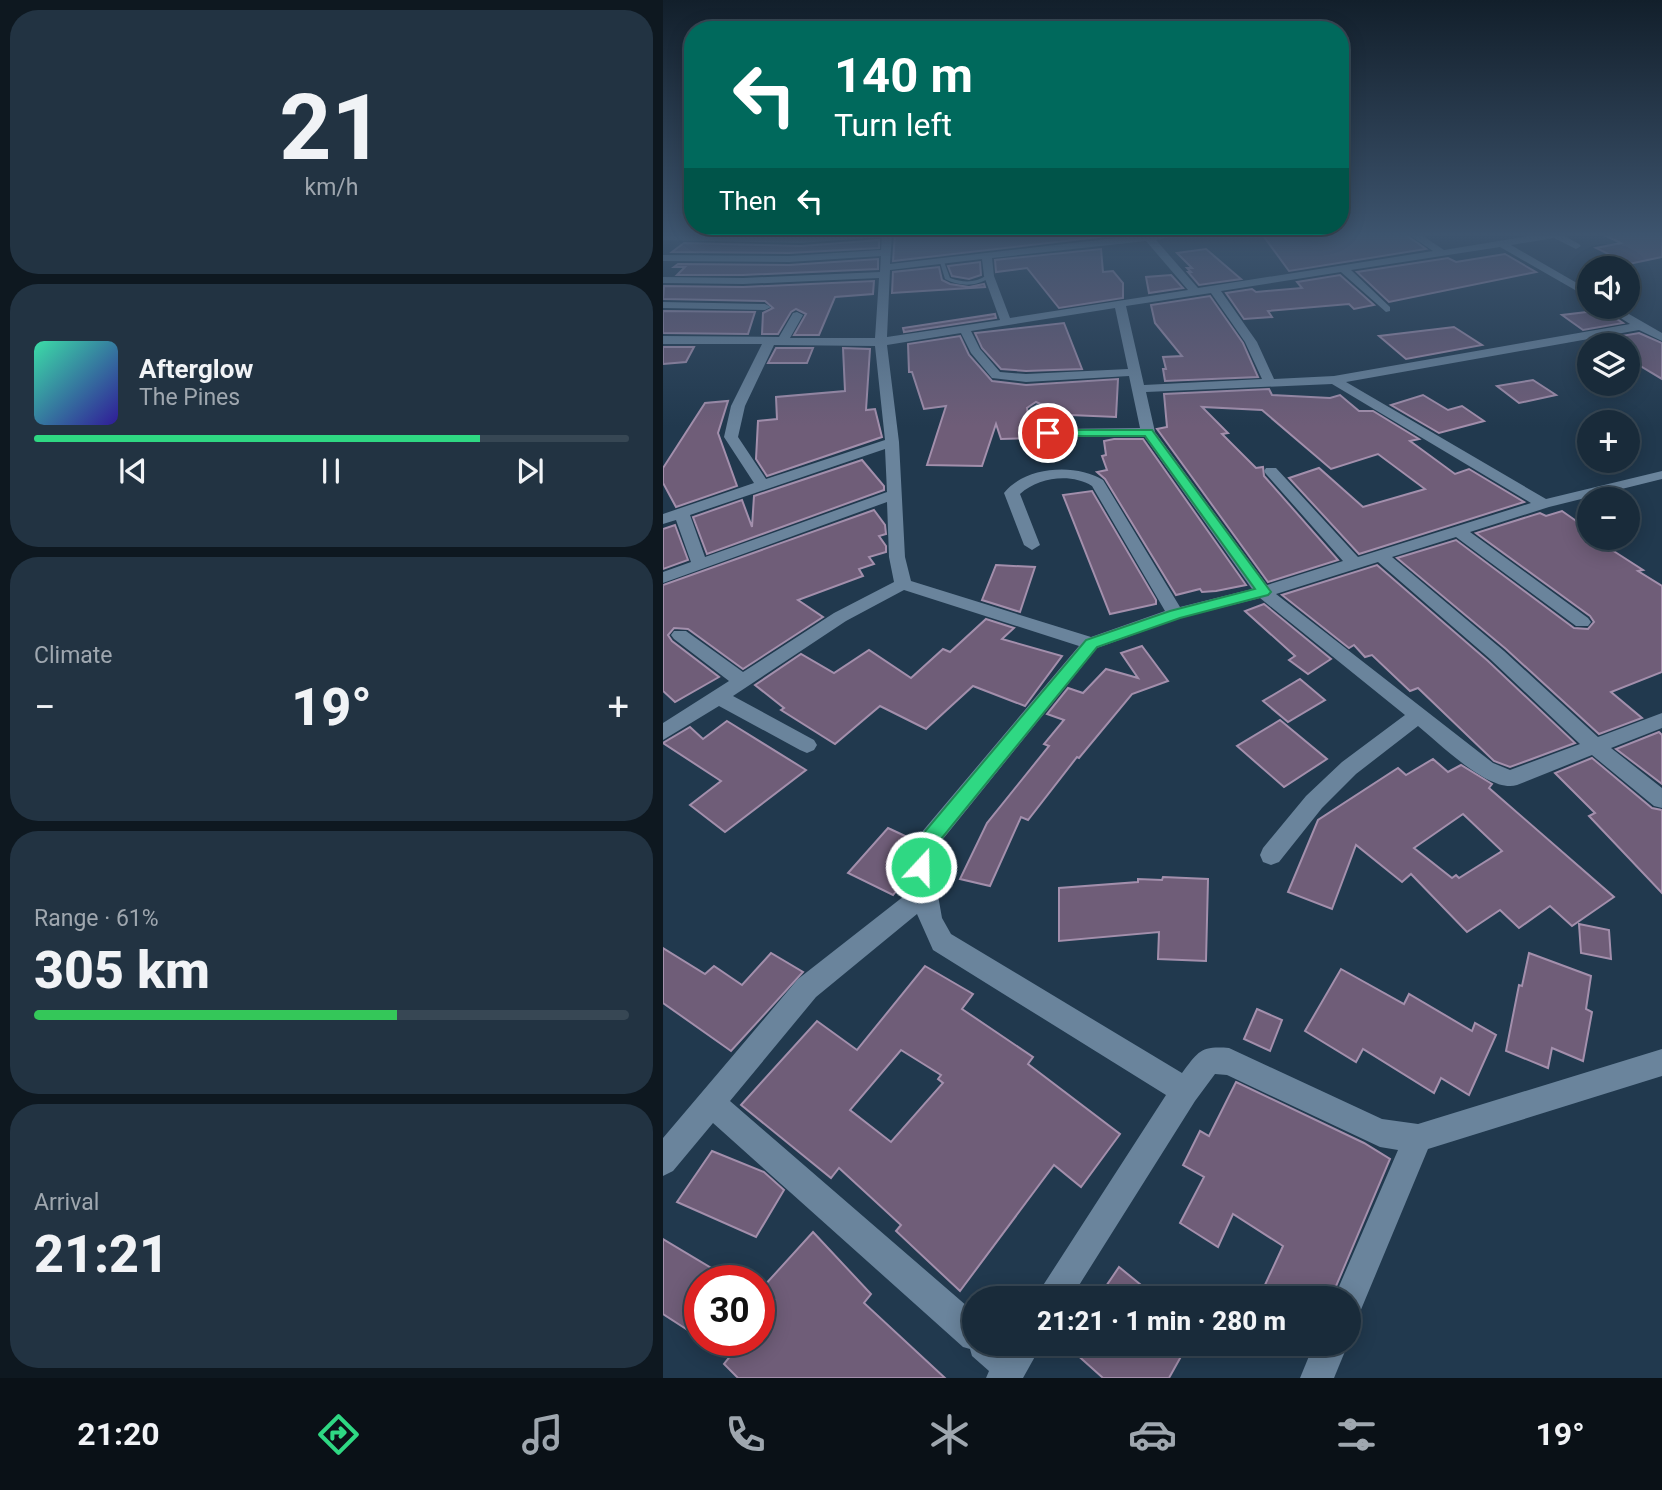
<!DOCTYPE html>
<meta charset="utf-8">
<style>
:root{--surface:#192b3a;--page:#223342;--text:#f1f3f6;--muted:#9fa7af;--line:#374754;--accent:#2fd883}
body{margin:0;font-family:Roboto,sans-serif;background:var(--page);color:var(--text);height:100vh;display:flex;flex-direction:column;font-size:26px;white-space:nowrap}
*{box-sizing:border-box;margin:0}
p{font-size:23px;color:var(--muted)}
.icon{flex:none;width:38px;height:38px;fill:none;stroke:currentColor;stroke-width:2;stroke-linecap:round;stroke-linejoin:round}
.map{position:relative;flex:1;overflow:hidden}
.panel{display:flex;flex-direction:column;gap:10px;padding:10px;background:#0e1820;width:663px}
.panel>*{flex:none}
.hud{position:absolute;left:21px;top:21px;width:665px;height:214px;border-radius:28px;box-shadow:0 4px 18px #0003,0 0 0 2px var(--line);background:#00695c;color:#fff;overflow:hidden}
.tools{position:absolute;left:914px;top:256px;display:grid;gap:14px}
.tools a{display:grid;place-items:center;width:63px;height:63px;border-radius:50%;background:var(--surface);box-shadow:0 4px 18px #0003,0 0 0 2px var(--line);font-size:35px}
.speed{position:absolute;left:21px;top:1265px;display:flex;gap:14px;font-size:35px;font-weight:700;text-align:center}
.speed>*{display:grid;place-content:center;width:91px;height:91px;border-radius:50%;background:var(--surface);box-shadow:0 4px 18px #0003,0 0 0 2px var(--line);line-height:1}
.speed .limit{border:10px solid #d22;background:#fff;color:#111}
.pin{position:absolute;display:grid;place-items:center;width:60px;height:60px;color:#fff;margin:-30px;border:4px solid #fff;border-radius:50%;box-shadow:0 2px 7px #0007}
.me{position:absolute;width:77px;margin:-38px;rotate:21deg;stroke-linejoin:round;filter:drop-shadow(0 0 5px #0008)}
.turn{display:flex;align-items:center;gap:24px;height:147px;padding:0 35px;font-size:32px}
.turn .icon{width:91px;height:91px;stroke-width:2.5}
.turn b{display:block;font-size:49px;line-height:60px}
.then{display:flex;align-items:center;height:66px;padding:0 35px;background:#0003;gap:14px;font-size:26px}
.big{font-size:52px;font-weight:800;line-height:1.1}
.panel .card{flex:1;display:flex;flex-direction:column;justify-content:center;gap:10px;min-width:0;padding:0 24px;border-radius:28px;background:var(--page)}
.panel .dial{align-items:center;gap:0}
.dial b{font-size:91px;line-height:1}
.song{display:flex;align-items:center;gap:21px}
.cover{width:84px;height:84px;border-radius:10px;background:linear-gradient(135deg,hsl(160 70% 55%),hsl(250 70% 35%))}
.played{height:7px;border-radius:4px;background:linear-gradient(90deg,var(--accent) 75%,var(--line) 75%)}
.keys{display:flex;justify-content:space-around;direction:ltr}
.heat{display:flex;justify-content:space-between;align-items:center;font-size:38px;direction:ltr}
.charge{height:10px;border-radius:5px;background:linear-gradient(90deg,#34c759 61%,var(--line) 0)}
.trip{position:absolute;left:299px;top:1286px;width:399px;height:70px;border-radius:35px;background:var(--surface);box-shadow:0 4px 18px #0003,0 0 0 2px var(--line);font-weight:800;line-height:70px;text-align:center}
.tabs{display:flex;height:112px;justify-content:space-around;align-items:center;background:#0a1117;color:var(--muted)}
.tabs .icon{width:49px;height:49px}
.tabs .active{color:var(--accent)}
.tabs b{font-size:32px;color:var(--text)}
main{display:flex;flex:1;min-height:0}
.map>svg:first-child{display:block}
.building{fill:#6f5d78;stroke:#a38fac;stroke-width:2;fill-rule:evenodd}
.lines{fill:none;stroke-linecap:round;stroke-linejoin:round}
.service{fill:#6a849c;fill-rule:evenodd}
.minor{fill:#6a849c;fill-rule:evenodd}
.route{fill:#2fd883;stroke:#1f8c55;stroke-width:2}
</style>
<main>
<section class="panel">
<div class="card dial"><b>21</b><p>km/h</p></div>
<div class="card">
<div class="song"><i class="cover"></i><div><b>Afterglow</b><p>The Pines</p></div></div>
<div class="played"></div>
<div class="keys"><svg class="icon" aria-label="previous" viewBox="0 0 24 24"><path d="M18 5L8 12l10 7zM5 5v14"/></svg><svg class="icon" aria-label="pause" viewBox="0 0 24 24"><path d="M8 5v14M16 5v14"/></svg><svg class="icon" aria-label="next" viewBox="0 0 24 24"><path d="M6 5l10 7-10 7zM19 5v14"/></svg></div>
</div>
<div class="card"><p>Climate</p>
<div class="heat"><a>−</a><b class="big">19°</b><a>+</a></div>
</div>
<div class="card"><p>Range · 61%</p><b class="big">305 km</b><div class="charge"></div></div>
<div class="card"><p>Arrival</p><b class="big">21:21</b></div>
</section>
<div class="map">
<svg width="999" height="1378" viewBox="0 0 999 1378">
<rect width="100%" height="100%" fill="#21394e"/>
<g class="building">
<path d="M232,234H436L437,237L230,261Z"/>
<path d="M599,234H742L763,249L626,271Z"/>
<path d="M939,234H999V257L966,264L933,248L958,243Z"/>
<path d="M216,240V248L126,253L9,252L21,243L138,246Z"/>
<path d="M438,249L440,272L450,271L460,283V298L396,308L364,268L333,272L332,260Z"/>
<path d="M543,249L578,279L536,285L525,272H528L524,268H529L514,253Z"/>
<path d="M842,254L873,272L726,302L694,272L785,258L793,262Z"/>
<path d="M215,259V269L80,275H14L22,267H11L15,264L126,265Z"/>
<path d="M317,262L318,275L306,279L289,276L285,266Z"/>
<path d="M276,267L279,280L287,284L306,287L321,284L322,287L229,293L230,272Z"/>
<path d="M508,275L520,288L486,293L483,277Z"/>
<path d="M677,275L711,305L691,309L686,304L605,311L609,317L581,319L563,293L589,289L593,292L639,288L634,282Z"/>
<path d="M211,281L210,294L172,297L156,335H131L143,314L133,309L128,312L115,334H99L100,313L110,308L102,301L0,299L1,286L80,287Z"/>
<path d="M547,296L580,343L595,377L502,381L500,369H503L500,357L519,356L492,323L488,305Z"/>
<path d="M940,310L960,323L920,330L899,315Z"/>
<path d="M0,311L92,312L85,334L0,333Z"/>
<path d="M332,314L333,318L241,332L240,328Z"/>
<path d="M401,323L419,369L363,371L338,369L319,348L312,333Z"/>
<path d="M791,327L819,345L743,359L716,336Z"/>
<path d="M976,333L999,343V379L964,358V345H942L935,340Z"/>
<path d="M297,336L306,355L329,381L363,385L455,379L453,417L384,414L382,406L373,402L364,408L369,438L338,439L333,424L319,466L264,465L283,406L261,409L249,372H246L245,344Z"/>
<path d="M0,347H31L23,362L0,364Z"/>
<path d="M113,348H150L144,363H105Z"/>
<path d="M180,348L207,349L203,410L212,409L219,437L104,476L93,459L95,421L114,419L113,397L182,391Z"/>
<path d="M870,380L893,395L856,403L834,386Z"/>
<path d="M606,389L609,395L667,398L677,395L696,411H710L756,439L747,441L792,474L806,469L861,502L696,554L626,478L656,468L700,507L762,489L715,454L668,469L599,410L539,407L565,433L559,434L593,468L600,467L601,476L675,560L605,582L494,429L504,427L501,394Z"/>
<path d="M760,395L785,410L799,406L821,421L776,433L728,405Z"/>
<path d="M65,401L55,433L74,486L13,507L0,483V468L42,403Z"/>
<path d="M451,439H480L583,585L553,591L539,592L537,589L513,595L442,479L434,472L444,470L439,456L443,455L441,441Z"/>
<path d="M199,460L221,486V490L44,554L30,517L79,500L89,527L91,496Z"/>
<path d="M429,491L493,600V604L447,614L400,495Z"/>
<path d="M211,510L222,525L223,534L216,536L223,546V552L206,557L211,564L196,569L200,576L135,600L160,617L80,669L25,629L11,628L5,635L9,641L56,677L12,702L0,691V585Z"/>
<path d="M899,511L926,530V537H936L939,540L935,541L980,570L975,571L999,586V672L948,692L979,718L936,734L843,649L734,558L793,540L911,628L925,629L931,622L927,616L813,533L877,513L883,516Z"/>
<path d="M12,525L25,560L0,569V529Z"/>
<path d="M333,565L372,567L357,612L319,600Z"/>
<path d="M714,565L825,661L912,743L847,767L831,761L755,688L747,691L709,655L702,657L691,645L686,648L619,595Z"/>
<path d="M601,604L668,659L645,674L626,660L632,656L582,611Z"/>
<path d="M323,619L351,628L339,639L399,656L362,706L310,686L263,729L217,706L172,744L118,710L121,708L92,685L138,654L171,673L206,650L248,678L280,649L287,652Z"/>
<path d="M479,646L505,681L469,694L416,758L414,757L365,820L358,817L327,886L297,879L324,823L386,746L381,744L401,720L384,714L405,688L420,693L443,669L475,678L458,653Z"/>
<path d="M637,679L662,700L625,722L600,701Z"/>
<path d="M617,720L664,759L621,787L574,746Z"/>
<path d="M64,721L143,770L62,832L27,805L58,781L0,743L27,727L40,739Z"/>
<path d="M996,732L999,735V784L953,749Z"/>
<path d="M929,758L989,808L999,810V893L926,816L932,813L892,773Z"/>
<path d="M770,759L785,772L798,765L829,784L826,788L951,897L909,926L887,906L856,928L837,910L804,932L748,874L739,882L693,845L669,909L625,892L655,820L735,768L743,775ZM800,814L839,851L796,878L793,875L789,878L751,848Z"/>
<path d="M225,828L253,841L241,865L245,876L230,895L185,873Z"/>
<path d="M500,877L545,879L543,961L495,959L496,932L396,941V888L475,882V879L499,880Z"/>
<path d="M916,924L946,930L948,959L918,953Z"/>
<path d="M0,948L42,974L51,966L79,985L108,953L140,972L68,1051L0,1003Z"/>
<path d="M866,953L928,976L923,1009L929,1012L920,1061L889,1048L885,1068L843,1051L856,985L859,986Z"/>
<path d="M262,966L310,994L299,1009L370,1057L365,1064L457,1134L418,1187L391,1165L297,1291L233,1231L238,1225L176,1168L168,1178L78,1105L154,1021L194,1050ZM238,1050L278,1075L275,1079L280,1083L228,1142L187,1110Z"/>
<path d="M678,969L741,1004L746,994L809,1031L812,1023L833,1035L806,1095L778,1078L771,1093L700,1049L693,1062L642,1031Z"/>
<path d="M594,1009L619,1020L607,1051L581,1039Z"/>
<path d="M573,1082L701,1143L727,1159L668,1298H618L601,1287L620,1246L570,1214L555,1247L517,1223L541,1177L520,1165L537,1131L546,1136Z"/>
<path d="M49,1151L101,1172L121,1190L93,1237L14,1202Z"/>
<path d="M150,1232L208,1294L201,1303L282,1378H75L61,1364L80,1340H96V1319L112,1300L100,1287Z"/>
<path d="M0,1239L70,1281H37V1338L0,1314Z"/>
<path d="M456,1267L494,1298H435Z"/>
<path d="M402,1344H525L506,1378H440Z"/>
</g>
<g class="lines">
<path class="service" d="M276,259H280L287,278C301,283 312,283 324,275L329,276C315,287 297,287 282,279Z"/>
<g class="minor">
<path d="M0,234L138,237L229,234L227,264L488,234H521L493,240L535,288L770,251L745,234H757L781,250L878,234H898L916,244L918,246L913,249L891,238L848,245L926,290V298L837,247L688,270L727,307V311L723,312L678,272L558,291L594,342L611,379L671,376L967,324L939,306H952L999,333V341L976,330L683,382L883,499L999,471V479L886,507L807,532L925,618L928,622L925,626H913L793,537L729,557L841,651L935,737L999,713V728L948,748L999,788V808L991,806L929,755L854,785C827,794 776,743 755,726L693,774L659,808L616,862L608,865L600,862L597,855L600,848L643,796L679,762L742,715L597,598L517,618L434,648L276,844L270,867L279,918L288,934L519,1073C536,1051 537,1046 566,1048L719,1119L755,1124L999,1049V1076L765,1149L697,1312L686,1317V1298H671L735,1150L717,1147L564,1075L552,1074L532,1101L408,1298H374L379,1287L503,1095L270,950L254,914L153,997L67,1101L312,1313V1344H379L360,1378H323L326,1371L309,1356L307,1349L300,1347L50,1123L10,1171L0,1176V1138L135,979L250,889L246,867L258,833L416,646L241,590L183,621L70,696L151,740L154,745L151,750L144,753L137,750L56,706L0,740V723L66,681L11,639L8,635L11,631H23L80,672L171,613L231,582L226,557L224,502L0,583V572L28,562L13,520L0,524V514L91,483L61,437L68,406L99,344H0V336L116,337L130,313L134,312L140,315L127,338H212L216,278L80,284L0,283V277L80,278L217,272L218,256L126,262L0,261V255L126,256L218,250L219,237L138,243L0,240ZM483,241L525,290L347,318L331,276L329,258ZM319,259L321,276L337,320L224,337L227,270ZM548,293L582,342L599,379L481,385L463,306ZM452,308L465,369L363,374L337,372L317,349L308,331ZM298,333L308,353L329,378L363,382L466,376L477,428L387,429L382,426L381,408L374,404L367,408L368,428L385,437L481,436L589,589L517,607L440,480C413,463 362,466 341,493L361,545L369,550L377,545L357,494C376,477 408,473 429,486L502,611L428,637L248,581L242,557L236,442L224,345ZM111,345L212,346L222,440L103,479L75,437L82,406ZM669,384L868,503L695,557L613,468H603L601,471L603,474L680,561L604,585L492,432L483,392ZM222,449L224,492L42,557L27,515ZM715,562L827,659L917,744L847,770L830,763L613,594Z"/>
<path d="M0,302L102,304L108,307L102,310L0,308Z"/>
<path d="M651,1344H685L671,1378H637Z"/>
</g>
</g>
<linearGradient id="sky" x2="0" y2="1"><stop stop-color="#121f2b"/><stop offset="0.55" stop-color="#3d546e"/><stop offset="1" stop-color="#3d546e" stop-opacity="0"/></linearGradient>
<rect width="999" height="427" fill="url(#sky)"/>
<path class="route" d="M381,430H489L608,592L605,595L517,618L434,647L274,844L265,872L258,875L251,872L249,867L259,835L423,640L507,611L592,589L482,436H385L381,435Z"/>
</svg>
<div class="tools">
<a><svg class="icon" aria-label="sound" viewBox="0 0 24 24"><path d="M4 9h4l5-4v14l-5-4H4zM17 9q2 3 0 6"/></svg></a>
<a><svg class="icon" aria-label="layers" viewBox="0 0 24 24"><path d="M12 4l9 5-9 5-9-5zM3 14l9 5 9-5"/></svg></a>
<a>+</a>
<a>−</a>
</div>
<div class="speed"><div class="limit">30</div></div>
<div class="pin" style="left:385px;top:433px;background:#d93025"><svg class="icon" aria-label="arrive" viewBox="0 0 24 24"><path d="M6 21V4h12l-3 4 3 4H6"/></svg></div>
<svg class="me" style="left:258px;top:867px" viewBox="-20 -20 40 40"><circle r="17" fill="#2fd883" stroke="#fff" stroke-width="3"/><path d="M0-11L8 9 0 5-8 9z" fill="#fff"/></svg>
<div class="trip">21:21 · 1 min · 280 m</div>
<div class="hud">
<div class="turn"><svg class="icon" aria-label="left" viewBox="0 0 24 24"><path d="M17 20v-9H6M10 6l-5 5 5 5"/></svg><div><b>140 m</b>Turn left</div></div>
<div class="then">Then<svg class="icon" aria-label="left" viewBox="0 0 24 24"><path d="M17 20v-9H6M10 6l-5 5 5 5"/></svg></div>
</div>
</div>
</main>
<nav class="tabs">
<b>21:20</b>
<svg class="icon active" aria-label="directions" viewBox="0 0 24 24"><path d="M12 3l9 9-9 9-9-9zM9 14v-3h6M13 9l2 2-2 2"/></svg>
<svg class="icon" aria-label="music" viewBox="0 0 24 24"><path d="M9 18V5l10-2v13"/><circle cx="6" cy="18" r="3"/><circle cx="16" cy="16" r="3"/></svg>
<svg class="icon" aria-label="phone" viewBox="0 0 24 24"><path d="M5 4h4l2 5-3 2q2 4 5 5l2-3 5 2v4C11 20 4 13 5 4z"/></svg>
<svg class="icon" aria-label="climate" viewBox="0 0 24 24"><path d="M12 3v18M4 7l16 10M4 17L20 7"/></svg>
<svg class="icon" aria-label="car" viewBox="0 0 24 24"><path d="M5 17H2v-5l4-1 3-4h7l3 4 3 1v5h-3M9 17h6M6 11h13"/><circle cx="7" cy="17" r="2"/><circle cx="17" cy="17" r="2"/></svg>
<svg class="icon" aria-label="filters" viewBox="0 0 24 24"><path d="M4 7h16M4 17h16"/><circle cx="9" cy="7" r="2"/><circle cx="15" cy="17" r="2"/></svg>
<b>19°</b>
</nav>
